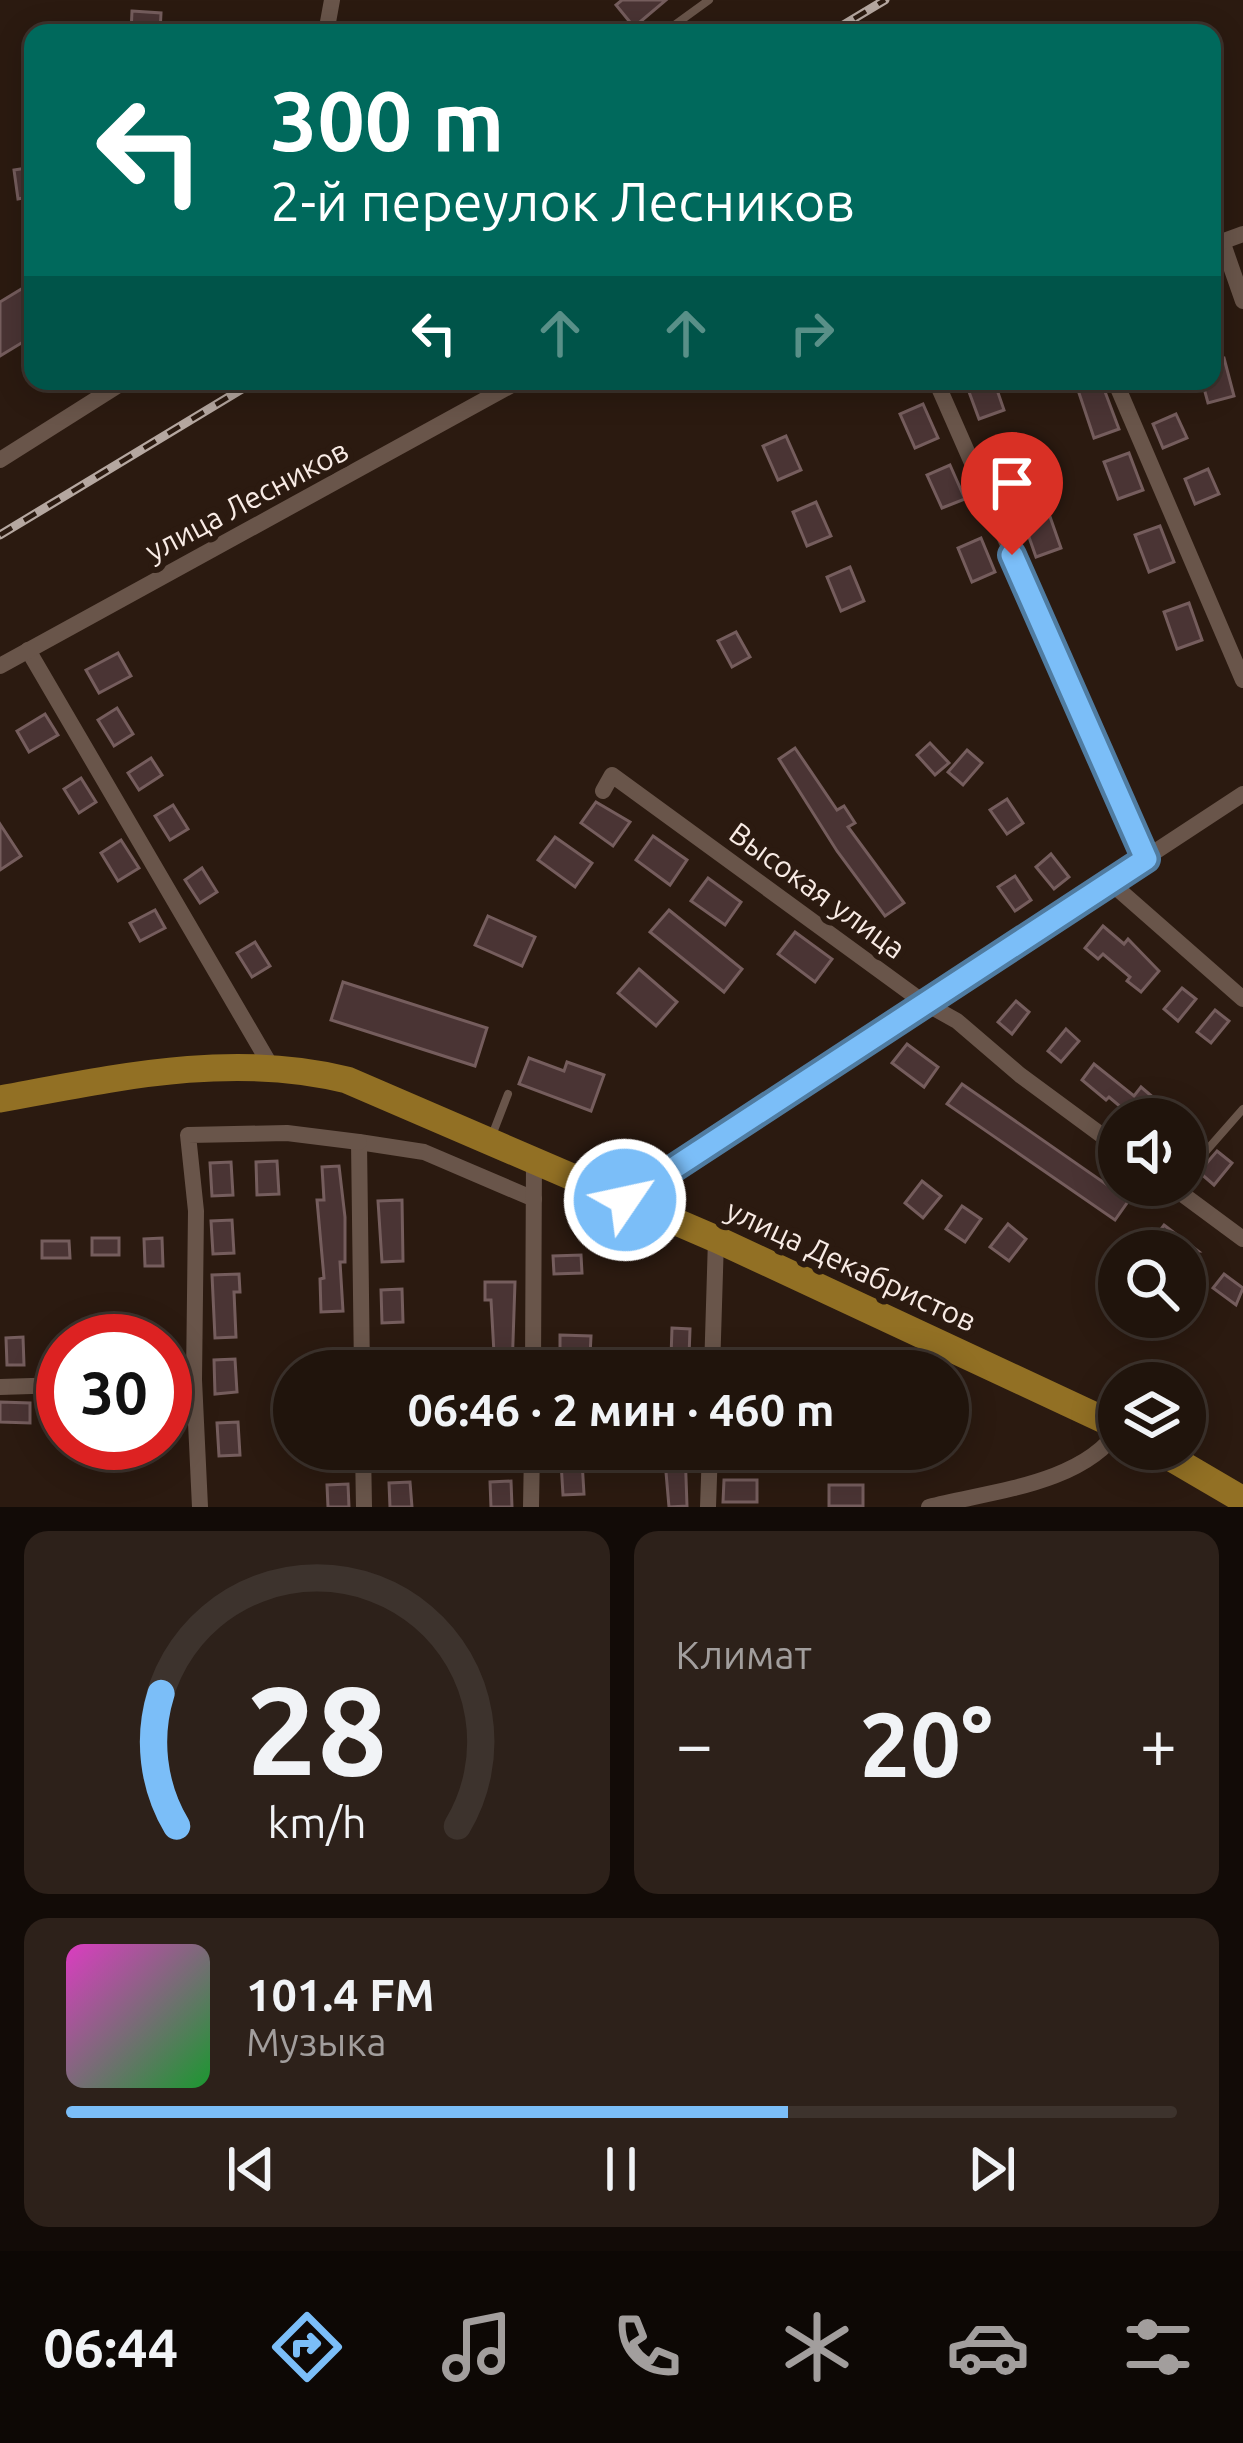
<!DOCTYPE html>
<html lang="ru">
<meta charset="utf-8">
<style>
:root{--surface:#20140c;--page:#2d211a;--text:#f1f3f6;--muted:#a29e9d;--line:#3d332d;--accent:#7bbef8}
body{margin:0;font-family:Ubuntu,sans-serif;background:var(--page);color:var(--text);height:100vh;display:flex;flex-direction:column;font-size:45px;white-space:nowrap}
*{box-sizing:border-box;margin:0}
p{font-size:39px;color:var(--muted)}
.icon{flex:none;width:66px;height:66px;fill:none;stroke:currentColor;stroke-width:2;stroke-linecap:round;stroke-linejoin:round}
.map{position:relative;height:1507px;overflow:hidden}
.drawer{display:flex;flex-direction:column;gap:24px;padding:24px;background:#120b07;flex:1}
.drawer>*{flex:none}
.banner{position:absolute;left:24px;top:24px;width:1197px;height:366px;border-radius:24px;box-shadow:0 6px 30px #0003,0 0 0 3px var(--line);background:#00695c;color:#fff;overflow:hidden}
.tools{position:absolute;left:1098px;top:1098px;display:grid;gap:24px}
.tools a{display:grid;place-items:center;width:108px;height:108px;border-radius:50%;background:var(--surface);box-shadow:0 6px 30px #0003,0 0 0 3px var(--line);font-size:60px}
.speed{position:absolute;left:36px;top:1314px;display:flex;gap:24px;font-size:60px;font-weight:700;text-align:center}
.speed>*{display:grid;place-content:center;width:156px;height:156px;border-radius:50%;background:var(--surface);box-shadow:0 6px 30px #0003,0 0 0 3px var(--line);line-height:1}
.speed .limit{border:18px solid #d22;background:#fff;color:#111}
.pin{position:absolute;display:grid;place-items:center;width:102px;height:102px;color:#fff;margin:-123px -51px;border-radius:50% 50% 50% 0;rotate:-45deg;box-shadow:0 0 12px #0007}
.pin .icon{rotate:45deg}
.me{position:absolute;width:132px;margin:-66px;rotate:56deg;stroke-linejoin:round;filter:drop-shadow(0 0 9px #0008)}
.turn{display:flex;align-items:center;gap:42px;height:252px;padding:0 48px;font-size:54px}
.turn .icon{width:156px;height:156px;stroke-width:2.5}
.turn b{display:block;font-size:84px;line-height:102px}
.lanes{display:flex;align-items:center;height:114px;padding:0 48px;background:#0003;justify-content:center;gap:60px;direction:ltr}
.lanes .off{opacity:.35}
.big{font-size:90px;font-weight:700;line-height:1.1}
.drawer .card{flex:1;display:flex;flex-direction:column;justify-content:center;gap:18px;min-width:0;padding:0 42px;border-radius:24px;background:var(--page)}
.drawer .dial{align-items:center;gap:0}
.dial svg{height:312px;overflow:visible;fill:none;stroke:var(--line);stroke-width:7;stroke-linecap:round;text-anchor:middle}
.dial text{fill:var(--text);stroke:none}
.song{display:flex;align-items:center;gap:36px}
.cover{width:144px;height:144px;border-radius:18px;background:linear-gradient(135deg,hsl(310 70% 55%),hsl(130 70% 35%))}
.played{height:12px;border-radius:6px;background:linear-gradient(90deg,var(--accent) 65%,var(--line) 65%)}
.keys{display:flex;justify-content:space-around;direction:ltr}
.heat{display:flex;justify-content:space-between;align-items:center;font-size:66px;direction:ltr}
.drawer .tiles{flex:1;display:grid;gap:24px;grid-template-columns:1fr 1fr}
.card:last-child{grid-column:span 2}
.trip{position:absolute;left:273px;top:1350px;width:696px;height:120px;border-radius:60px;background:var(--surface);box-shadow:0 6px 30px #0003,0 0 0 3px var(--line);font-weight:700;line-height:120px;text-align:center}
.tabs{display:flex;height:192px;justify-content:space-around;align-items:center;background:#0d0805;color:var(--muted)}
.tabs .icon{width:84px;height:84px}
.tabs .selected{color:var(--accent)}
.tabs b{font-size:54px;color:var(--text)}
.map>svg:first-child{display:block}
.building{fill:#4a3434;stroke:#755d5d;stroke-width:3}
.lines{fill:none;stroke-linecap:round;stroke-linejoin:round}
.lane{stroke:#69554a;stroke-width:8}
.street{stroke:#69554a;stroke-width:16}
.primary{stroke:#927024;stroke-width:27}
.rail-casing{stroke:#b5a7a0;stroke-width:9}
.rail{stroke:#2b1a10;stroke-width:4.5;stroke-dasharray:14;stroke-linecap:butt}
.route-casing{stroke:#507ca1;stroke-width:30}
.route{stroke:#7bbef8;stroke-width:21}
.labels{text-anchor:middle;stroke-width:12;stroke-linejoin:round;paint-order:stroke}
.street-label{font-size:30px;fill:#f8ebe5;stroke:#2b1a10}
</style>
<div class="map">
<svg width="1243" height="1507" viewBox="0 0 1243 1507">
<rect width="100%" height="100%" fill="#2b1a10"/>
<g class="building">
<path d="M622,0H666L634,27L616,5Z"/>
<path d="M132,11L161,13L160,33H131Z"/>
<path d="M33,167V196L18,199L14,170Z"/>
<path d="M33,282V336L0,356V302Z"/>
<path d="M1224,358L1234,396L1208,403L1202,381H1212V361Z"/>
<path d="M965,381H994L1004,410L979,419Z"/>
<path d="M1075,381H1101L1119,429L1094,438Z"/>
<path d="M923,404L938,438L915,448L900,414Z"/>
<path d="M1176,414L1187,438L1163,448L1153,424Z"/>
<path d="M786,436L801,470L778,480L763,446Z"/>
<path d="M1020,441L1034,478L1009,487L995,450Z"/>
<path d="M1129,453L1143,490L1118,499L1104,462Z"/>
<path d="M950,465L965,499L942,508L927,475Z"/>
<path d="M1208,469L1219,494L1195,504L1185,479Z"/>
<path d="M816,502L831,536L807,546L793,512Z"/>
<path d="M1048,511L1061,548L1036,557L1023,520Z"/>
<path d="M1160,526L1174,562L1149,572L1135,535Z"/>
<path d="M981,538L995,572L972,582L958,548Z"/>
<path d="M850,567L864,601L841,611L827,577Z"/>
<path d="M1189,603L1202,640L1177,649L1164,612Z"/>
<path d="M736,632L750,657L732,667L718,641Z"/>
<path d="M118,653L131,676L99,693L86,670Z"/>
<path d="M117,708L133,734L114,746L98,720Z"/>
<path d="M45,714L58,735L29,752L17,731Z"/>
<path d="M930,743L949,763L935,775L917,755Z"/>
<path d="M795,748L837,810L844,806L855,823L848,827L904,903L885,916L837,851L779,759Z"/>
<path d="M967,750L982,763L963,785L948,772Z"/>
<path d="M151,758L162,775L139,790L128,773Z"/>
<path d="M81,778L96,802L79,813L64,789Z"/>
<path d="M1007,799L1023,823L1007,834L990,810Z"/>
<path d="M596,802L630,822L613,846L581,823Z"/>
<path d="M173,805L188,829L170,840L155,816Z"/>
<path d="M0,824L21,856L0,870Z"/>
<path d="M653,836L687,860L670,885L636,860Z"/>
<path d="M555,837L592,863L575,887L538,860Z"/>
<path d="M121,840L139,868L118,881L101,853Z"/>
<path d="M1051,854L1069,877L1054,889L1036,867Z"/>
<path d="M202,868L217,892L200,903L185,880Z"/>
<path d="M1015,876L1031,900L1015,911L998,887Z"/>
<path d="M708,878L741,902L725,925L691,901Z"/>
<path d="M155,910L165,928L140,941L130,923Z"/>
<path d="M669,910L742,969L724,992L650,932Z"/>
<path d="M488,916L535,937L522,966L475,945Z"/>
<path d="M1103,926L1124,944L1128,939L1159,971L1141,992L1127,981L1130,977L1103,954L1098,959L1085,948Z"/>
<path d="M795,932L832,959L815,982L778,954Z"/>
<path d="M255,942L270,966L252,977L237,953Z"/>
<path d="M639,969L677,1002L656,1026L618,993Z"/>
<path d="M343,982L487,1028L475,1066L331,1020Z"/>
<path d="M1182,988L1196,999L1178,1021L1164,1009Z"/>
<path d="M1016,1001L1029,1012L1012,1034L998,1022Z"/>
<path d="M1215,1010L1229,1021L1211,1043L1197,1032Z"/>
<path d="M1066,1029L1079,1041L1061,1062L1048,1051Z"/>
<path d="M907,1044L938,1067L924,1087L892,1063Z"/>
<path d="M529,1058L564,1071L567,1062L604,1075L591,1111L519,1084Z"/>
<path d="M1094,1064L1134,1096L1141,1087L1155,1099L1150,1105L1168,1119H1135L1109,1097L1106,1100L1082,1080Z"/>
<path d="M962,1084L1129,1200L1115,1220L947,1104Z"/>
<path d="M1217,1151L1232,1163L1214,1185L1199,1172Z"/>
<path d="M277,1161L279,1194L257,1195L256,1162Z"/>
<path d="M231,1162L233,1195L212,1196L210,1163Z"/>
<path d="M339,1166L345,1217V1262H340L343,1311L321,1312L320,1279L324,1278L317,1200H324L322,1167Z"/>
<path d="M922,1181L941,1196L923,1218L905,1203Z"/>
<path d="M402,1200L403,1261L382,1262L378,1201Z"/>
<path d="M962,1206L981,1219L965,1242L946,1229Z"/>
<path d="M232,1220L234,1253L213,1254L211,1221Z"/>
<path d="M1008,1224L1026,1239L1009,1261L990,1247Z"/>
<path d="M1164,1225L1198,1251H1157L1149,1245Z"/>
<rect x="92" y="1238" width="27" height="17"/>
<path d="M162,1238L163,1266H145L144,1239Z"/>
<path d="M42,1241H69L70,1258H42Z"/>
<path d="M581,1255L582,1273L554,1274L553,1256Z"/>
<path d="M239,1274L240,1292H234L236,1337L215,1338L212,1275Z"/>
<path d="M1224,1274L1243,1288L1236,1305L1213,1288Z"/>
<path d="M485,1282H515L512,1371H495L491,1300H485Z"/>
<path d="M402,1289L403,1322L382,1323L381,1290Z"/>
<path d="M672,1328L690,1329L689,1357H671Z"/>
<path d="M560,1335L591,1336L590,1356L560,1355Z"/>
<path d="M23,1337L24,1365H7L6,1338Z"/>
<path d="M235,1359L237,1392L215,1394L214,1360Z"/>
<path d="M0,1402L30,1403V1423L0,1422Z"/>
<path d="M238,1422L240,1455L219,1456L217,1423Z"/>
<path d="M664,1449H685L687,1506L669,1507Z"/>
<path d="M582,1461L584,1494L563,1495L561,1462Z"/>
<path d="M724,1480H757V1502H723Z"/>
<path d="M511,1481L512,1507H491L490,1482Z"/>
<path d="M410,1482L412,1507H390L389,1483Z"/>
<path d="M348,1484L349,1507H328L327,1485Z"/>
<rect x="829" y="1485" width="34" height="21"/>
</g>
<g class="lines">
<g class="lane">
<path d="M669,29L709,0"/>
<path d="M491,1138L508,1094"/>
<path d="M1185,1175L1243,1109"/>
</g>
<g class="street">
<path d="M326,33L332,0"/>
<path d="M1222,241L1243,301"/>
<path d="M1213,245L1243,234"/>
<path d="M936,381L1146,859"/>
<path d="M1115,381L1243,680"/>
<path d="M0,460L125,381"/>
<path d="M28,650L272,1068"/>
<path d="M0,666L519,381"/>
<path d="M603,791L612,775L923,1002L957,1021L1020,1075L1119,1148"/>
<path d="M1111,883L1243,999"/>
<path d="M1170,1185L1243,1239"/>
<path d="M625,1200L1243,794"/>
<path d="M362,1371L359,1142L424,1152L534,1199"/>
<path d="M533,1371L534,1159"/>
<path d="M712,1371L716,1239"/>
<path d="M165,1381L194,1380"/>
<path d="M0,1387L63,1385"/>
<path d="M363,1449L364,1507"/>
<path d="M200,1507L194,1380L196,1211L188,1135L287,1133L359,1142"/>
<path d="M531,1507L532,1449"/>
<path d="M708,1507L710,1449"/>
<path d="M929,1507C991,1491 1083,1484 1119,1429"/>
</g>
<g class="primary">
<path d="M0,1099C114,1078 232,1051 347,1080L716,1239L1119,1427"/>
<path d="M1156,1449L1243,1500"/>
</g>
<g class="rail-casing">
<g id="rail">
<path d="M830,33L885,0"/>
<path d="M0,535L255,381"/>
</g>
</g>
<use href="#rail" class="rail"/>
</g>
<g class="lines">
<g class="route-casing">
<path id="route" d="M625,1200L1146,859L1012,555"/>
</g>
<use href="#route" class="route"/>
</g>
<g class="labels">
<g class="street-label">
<text transform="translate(247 501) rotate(-28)" y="10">улица Лесников</text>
<text transform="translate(817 891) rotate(36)" y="10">Высокая улица</text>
<text transform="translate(851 1266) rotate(25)" y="10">улица Декабристов</text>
</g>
</g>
</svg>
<div class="tools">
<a><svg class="icon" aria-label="sound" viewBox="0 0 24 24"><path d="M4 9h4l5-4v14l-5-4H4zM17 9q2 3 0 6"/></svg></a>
<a><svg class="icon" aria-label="search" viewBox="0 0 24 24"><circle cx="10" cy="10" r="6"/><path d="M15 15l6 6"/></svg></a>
<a><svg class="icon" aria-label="layers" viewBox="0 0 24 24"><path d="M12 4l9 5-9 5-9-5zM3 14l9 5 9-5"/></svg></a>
</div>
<div class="speed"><div class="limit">30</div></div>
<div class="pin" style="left:1012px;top:555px;background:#d93025"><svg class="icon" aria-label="arrive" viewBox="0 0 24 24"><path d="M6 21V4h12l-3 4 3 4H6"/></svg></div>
<svg class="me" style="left:625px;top:1200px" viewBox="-20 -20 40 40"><circle r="17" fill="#7bbef8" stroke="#fff" stroke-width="3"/><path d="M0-11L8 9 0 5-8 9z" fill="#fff"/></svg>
<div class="trip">06:46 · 2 мин · 460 m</div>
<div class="banner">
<div class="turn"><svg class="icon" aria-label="left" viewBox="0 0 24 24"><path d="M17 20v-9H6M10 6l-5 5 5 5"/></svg><div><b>300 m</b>2-й переулок Лесников</div></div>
<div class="lanes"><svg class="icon" aria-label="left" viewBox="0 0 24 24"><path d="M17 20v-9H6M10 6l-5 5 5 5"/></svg><svg class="icon off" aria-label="ahead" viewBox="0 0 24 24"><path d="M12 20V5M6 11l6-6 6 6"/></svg><svg class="icon off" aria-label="ahead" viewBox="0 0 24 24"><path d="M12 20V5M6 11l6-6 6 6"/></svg><svg class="icon off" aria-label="right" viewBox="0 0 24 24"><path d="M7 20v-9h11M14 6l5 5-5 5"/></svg></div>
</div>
</div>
<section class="drawer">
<div class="tiles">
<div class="card dial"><svg viewBox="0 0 100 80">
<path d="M14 69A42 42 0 1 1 86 69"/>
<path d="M14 69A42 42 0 0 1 10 35" stroke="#7bbef8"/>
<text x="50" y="56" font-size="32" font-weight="700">28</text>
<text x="50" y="72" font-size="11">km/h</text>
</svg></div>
<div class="card"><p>Климат</p>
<div class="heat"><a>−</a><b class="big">20°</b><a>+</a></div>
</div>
<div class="card">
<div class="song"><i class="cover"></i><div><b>101.4 FM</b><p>Музыка</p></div></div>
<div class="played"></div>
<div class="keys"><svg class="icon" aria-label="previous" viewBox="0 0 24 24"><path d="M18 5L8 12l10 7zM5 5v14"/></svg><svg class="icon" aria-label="pause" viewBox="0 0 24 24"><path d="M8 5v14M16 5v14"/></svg><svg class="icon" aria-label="next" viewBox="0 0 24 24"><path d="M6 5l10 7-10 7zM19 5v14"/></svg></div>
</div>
</div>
</section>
<nav class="tabs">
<b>06:44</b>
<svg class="icon selected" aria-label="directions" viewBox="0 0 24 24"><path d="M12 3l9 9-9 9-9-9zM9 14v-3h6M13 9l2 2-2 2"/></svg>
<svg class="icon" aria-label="music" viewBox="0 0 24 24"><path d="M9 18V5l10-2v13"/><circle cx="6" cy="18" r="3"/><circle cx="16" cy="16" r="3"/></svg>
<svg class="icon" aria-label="phone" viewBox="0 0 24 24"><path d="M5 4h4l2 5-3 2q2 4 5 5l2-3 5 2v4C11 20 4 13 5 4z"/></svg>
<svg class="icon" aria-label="climate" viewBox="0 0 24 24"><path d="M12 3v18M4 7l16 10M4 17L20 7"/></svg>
<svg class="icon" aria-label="car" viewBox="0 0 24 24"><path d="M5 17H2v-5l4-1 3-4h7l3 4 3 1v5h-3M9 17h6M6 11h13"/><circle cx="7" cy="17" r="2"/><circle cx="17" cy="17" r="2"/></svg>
<svg class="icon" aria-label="filters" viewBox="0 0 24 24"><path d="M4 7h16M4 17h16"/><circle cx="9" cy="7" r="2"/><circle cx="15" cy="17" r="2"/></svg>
</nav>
